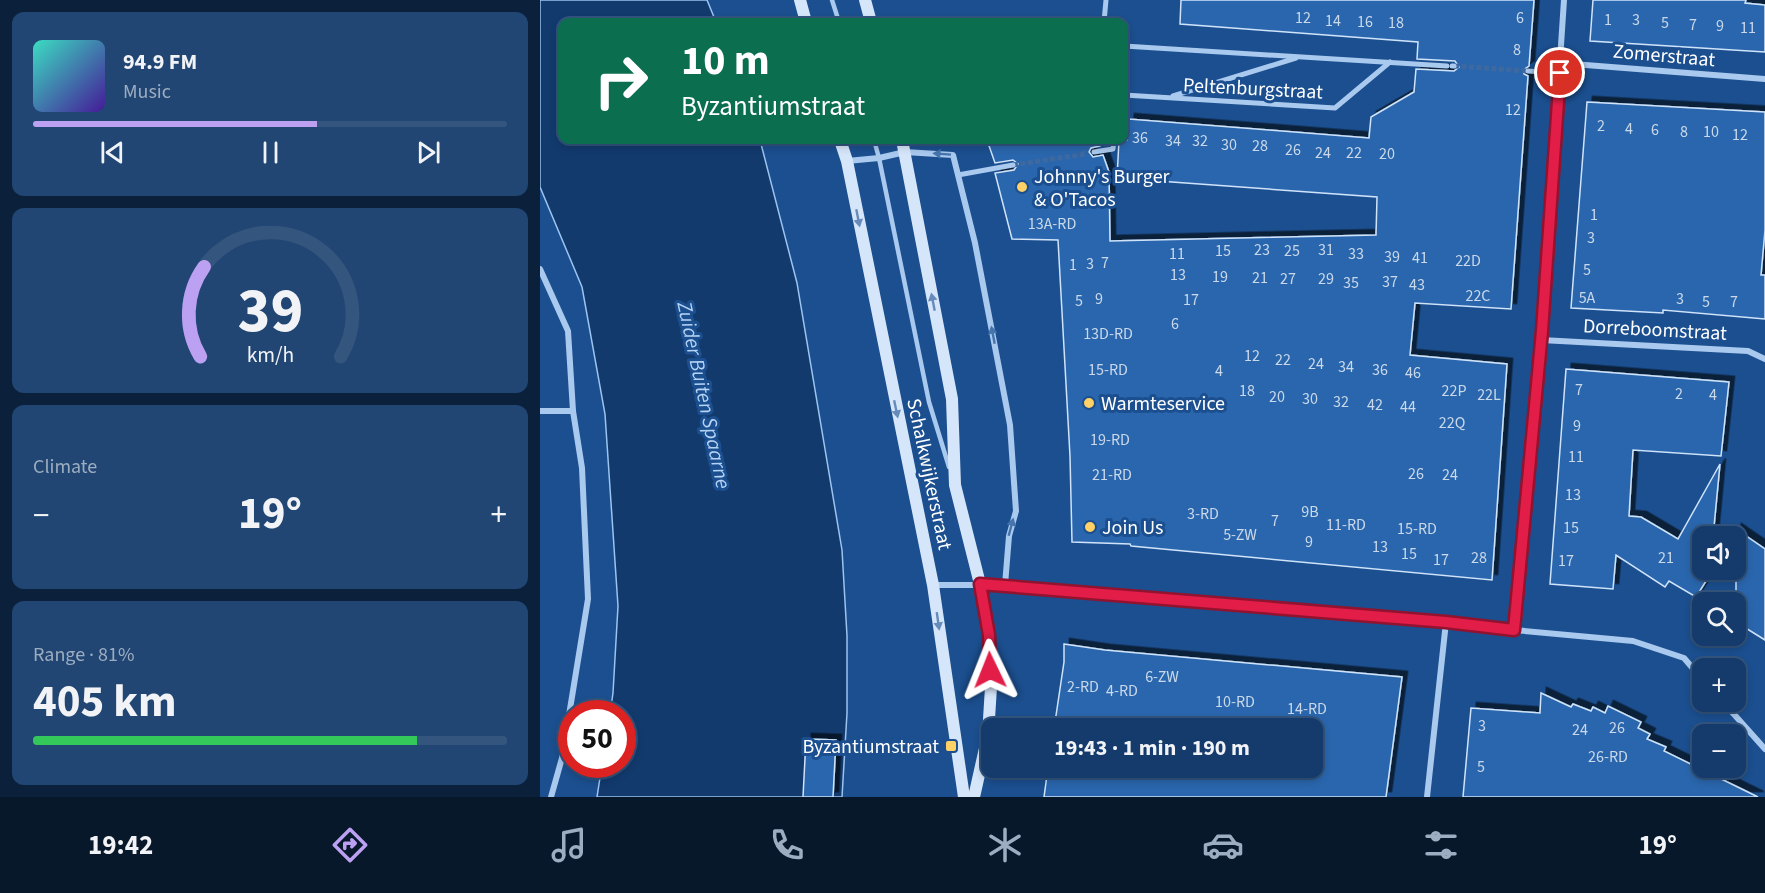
<!DOCTYPE html>
<meta charset="utf-8">
<style>
:root{--surface:#143b6b;--page:#214673;--text:#f1f3f6;--muted:#9dadc1;--line:#33557e;--accent:#bca0f2}
body{margin:0;font-family:"Source Sans 3",sans-serif;background:var(--page);color:var(--text);height:100vh;display:flex;flex-direction:column;font-size:22px;white-space:nowrap}
*{box-sizing:border-box;margin:0}
p{font-size:20px;color:var(--muted)}
.icon{flex:none;width:33px;height:33px;fill:none;stroke:currentColor;stroke-width:2;stroke-linecap:round;stroke-linejoin:round}
.map{position:relative;flex:1;overflow:hidden}
.details{display:flex;flex-direction:column;gap:12px;padding:12px;background:#0b203b;width:540px}
.details>*{flex:none}
.banner{position:absolute;left:18px;top:18px;width:570px;height:126px;border-radius:12px;box-shadow:0 3px 9px #0003,0 0 0 2px var(--line);background:#0b6e4f;color:#fff;overflow:hidden}
.tools{position:absolute;left:1152px;top:526px;display:grid;gap:12px}
.tools a{display:grid;place-items:center;width:54px;height:54px;border-radius:12px;background:var(--surface);box-shadow:0 3px 9px #0003,0 0 0 2px var(--line);font-size:30px}
.speed{position:absolute;left:18px;top:700px;display:flex;gap:12px;font-size:30px;font-weight:700;text-align:center}
.speed>*{display:grid;place-content:center;width:78px;height:78px;border-radius:50%;background:var(--surface);box-shadow:0 3px 9px #0003,0 0 0 2px var(--line);line-height:1}
.speed .limit{border:9px solid #d22;background:#fff;color:#111}
.pin{position:absolute;display:grid;place-items:center;width:51px;height:51px;color:#fff;margin:-26px;border:3px solid #fff;border-radius:50%;box-shadow:0 2px 6px #0007}
.me{position:absolute;width:66px;margin:-33px;rotate:358deg;stroke-linejoin:round;filter:drop-shadow(0 0 4px #0008)}
.turn{display:flex;align-items:center;gap:21px;height:126px;padding:0 24px;font-size:27px}
.turn .icon{width:78px;height:78px;stroke-width:2.5}
.turn b{display:block;font-size:42px;line-height:51px}
.big{font-size:45px;font-weight:700;line-height:1.1}
.details .widget{flex:1;display:flex;flex-direction:column;justify-content:center;gap:9px;min-width:0;padding:0 21px;border-radius:12px;background:var(--page)}
.details .dial{align-items:center;gap:0}
.dial svg{height:156px;overflow:visible;fill:none;stroke:var(--line);stroke-width:7;stroke-linecap:round;text-anchor:middle}
.dial text{fill:var(--text);stroke:none}
.song{display:flex;align-items:center;gap:18px}
.cover{width:72px;height:72px;border-radius:9px;background:linear-gradient(135deg,hsl(170 70% 55%),hsl(260 70% 35%))}
.played{height:6px;border-radius:3px;background:linear-gradient(90deg,var(--accent) 60%,var(--line) 60%)}
.keys{display:flex;justify-content:space-around;direction:ltr}
.heat{display:flex;justify-content:space-between;align-items:center;font-size:33px;direction:ltr}
.charge{height:9px;border-radius:4px;background:linear-gradient(90deg,#34c759 81%,var(--line) 0)}
.trip{position:absolute;left:441px;top:718px;width:342px;height:60px;border-radius:12px;background:var(--surface);box-shadow:0 3px 9px #0003,0 0 0 2px var(--line);font-weight:700;line-height:60px;text-align:center}
.menu{display:flex;height:96px;justify-content:space-around;align-items:center;background:#08182b;color:var(--muted)}
.menu .icon{width:42px;height:42px}
.menu .selected{color:var(--accent)}
.menu b{font-size:27px;color:var(--text)}
main{display:flex;flex:1;min-height:0}
.map>svg:first-child{display:block}
.water{fill:#123a6d;stroke:#9cc4f0;stroke-width:1.5}
.building{fill:#2a66ad;stroke:#cfe3fa;stroke-width:1.5;filter:url(#shadow)}
.lines{fill:none;stroke-linecap:round;stroke-linejoin:round}
.pedestrian-tunnel{stroke:#3d69a0;stroke-width:5;stroke-dasharray:5 2.5;stroke-linecap:butt}
.service{stroke:#a9c9ee;stroke-width:4.5}
.pedestrian{stroke:#a9c9ee;stroke-width:5}
.minor{stroke:#a9c9ee;stroke-width:6}
.secondary{stroke:#d6e6fa;stroke-width:12}
.oneway{fill:#4674ac}
.oneway2{fill:#668bba}
.route-casing{stroke:#92132f;stroke-width:15}
.route{stroke:#e11d48;stroke-width:10}
.poi-dot{fill:#ffd166;stroke:#1b4f8f;stroke-width:2}
.labels{text-anchor:middle;stroke-width:6;stroke-linejoin:round;paint-order:stroke}
.number-label{font-size:16px;fill:#cad9ea}
.street-label{font-size:20px;fill:#fff;stroke:#1b4f8f}
.poi-label{font-size:20px;fill:#fff;stroke:#1b4f8f;text-anchor:start}
.water-label{font-size:21px;font-style:italic;fill:#b5d3f5;stroke:#1b4f8f}
</style>
<main>
<section class="details">
<div class="widget">
<div class="song"><i class="cover"></i><div><b>94.9 FM</b><p>Music</p></div></div>
<div class="played"></div>
<div class="keys"><svg class="icon" aria-label="previous" viewBox="0 0 24 24"><path d="M18 5L8 12l10 7zM5 5v14"/></svg><svg class="icon" aria-label="pause" viewBox="0 0 24 24"><path d="M8 5v14M16 5v14"/></svg><svg class="icon" aria-label="next" viewBox="0 0 24 24"><path d="M6 5l10 7-10 7zM19 5v14"/></svg></div>
</div>
<div class="widget dial"><svg viewBox="0 0 100 80">
<path d="M14 69A42 42 0 1 1 86 69"/>
<path d="M14 69A42 42 0 0 1 16 23" stroke="#bca0f2"/>
<text x="50" y="56" font-size="32" font-weight="700">39</text>
<text x="50" y="72" font-size="11">km/h</text>
</svg></div>
<div class="widget"><p>Climate</p>
<div class="heat"><a>−</a><b class="big">19°</b><a>+</a></div>
</div>
<div class="widget"><p>Range · 81%</p><b class="big">405 km</b><div class="charge"></div></div>
</section>
<div class="map">
<svg width="1225" height="797" viewBox="0 0 1225 797">
<defs>
<filter id="shadow"><feDropShadow dx="5.5" dy="-5.5" stdDeviation="0" flood-color="#0009"/></filter>
</defs>
<rect width="100%" height="100%" fill="#1b4f8f"/>
<path class="water" d="M0,0H167L176,22H22V140H220L257,283L302,550L307,636V713L302,797H57L62,765H82V714H70L73,693L78,606L65,414L42,287L0,187Z"/>
<g class="building">
<path d="M641,0H994L989,66L983,70L984,74L988,76L971,309L875,303L870,355L967,364L952,580L591,546L590,544L532,542L530,456L518,240L472,239L455,173L474,170L478,164L473,160L455,163L447,140H558L560,146L551,148L549,152L553,157L563,155L569,172L570,241L836,235L837,197L577,178L579,140H587L589,119L829,138L831,117L874,92L876,69L914,71L919,67L915,61L877,59L878,42L640,24Z"/>
<path d="M1053,0H1206L1205,3L1225,5V52L1050,41Z"/>
<path d="M1047,102L1225,112V230L1221,275H1225V319L1123,310V313L1031,308Z"/>
<path d="M1026,369L1189,382L1181,456L1093,450L1089,516L1101,517L1138,539L1180,464L1173,537H1162V570H1173L1156,597L1129,581L1125,587L1076,555L1073,589L1010,584Z"/>
<path d="M1196,529L1225,549V640L1196,622Z"/>
<path d="M524,644L565,650L862,677L846,797H504L508,768H772V729H514L524,662Z"/>
<path d="M1001,693L1031,707L1033,704L1051,711L1053,707L1065,713L1068,706L1101,722L1098,728L1110,734L1107,739L1126,747L1124,751L1218,797H923L931,708L1000,713Z"/>
<path d="M266,739L296,740L293,797H263Z"/>
</g>
<g class="lines">
<g class="pedestrian-tunnel">
<path d="M914,66L988,71"/>
<path d="M473,165L545,154V151"/>
</g>
<g class="service">
<path d="M292,0L299,22"/>
<path d="M334,140L339,158L389,402L409,467"/>
</g>
<g class="pedestrian">
<path d="M564,22L566,0"/>
<path d="M584,46L907,66"/>
<path d="M912,66H914"/>
<path d="M988,71L1020,73"/>
<path d="M584,95L795,108L850,62"/>
<path d="M633,96L756,58"/>
<path d="M554,152L573,149L574,140"/>
<path d="M418,175L473,165"/>
</g>
<g class="minor">
<path d="M1020,63L1225,79"/>
<path d="M307,161L339,158L365,152L413,155L435,243L470,425L476,511L469,536L465,585"/>
<path d="M0,269L28,331L33,411L42,468L48,599L22,758L11,797"/>
<path d="M1001,340L1208,351L1225,359"/>
<path d="M0,411H33"/>
<path d="M393,585H465L906,622L974,630L1093,641L1144,658L1162,679"/>
<path d="M974,630L1002,331L1024,0"/>
<path d="M1183,702L1225,749"/>
<path d="M887,797L906,622"/>
</g>
<g class="secondary">
<path d="M260,0L266,22"/>
<path d="M325,0L331,22"/>
<path d="M300,140L307,161L393,585L424,797"/>
<path d="M362,140L412,399L415,485L440,584L449,635L451,687L448,735L434,797"/>
</g>
</g>
<defs><path id="oneway-solid" d="M-6-.8H1V-3.2L6.5 0L1 3.2V.8H-6Z" transform="scale(1.5)"/></defs>
<g class="oneway">
<use href="#oneway-solid" transform="translate(402 154) rotate(-176)"/>
<use href="#oneway-solid" transform="translate(453 335) rotate(-101)"/>
<use href="#oneway-solid" transform="translate(471 527) rotate(-75)"/>
</g>
<g class="oneway2">
<use href="#oneway-solid" transform="translate(318 218) rotate(79)"/>
<use href="#oneway-solid" transform="translate(393 302) rotate(-101)"/>
<use href="#oneway-solid" transform="translate(356 409) rotate(78)"/>
<use href="#oneway-solid" transform="translate(398 621) rotate(82)"/>
</g>
<g class="lines">
<g class="route-casing">
<path id="route" d="M450,670L449,635L440,584L906,622L974,630L1002,331L1020,73"/>
</g>
<use href="#route" class="route"/>
</g>
<g class="poi-dot">
<circle cx="482" cy="187" r="6"/>
<circle cx="549" cy="403" r="6"/>
<circle cx="550" cy="527" r="6"/>
<rect x="405" y="740" width="12" height="12" rx="3"/>
</g>
<g class="labels">
<g class="number-label">
<text x="763" y="23">12</text>
<text x="980" y="23">6</text>
<text x="1068" y="25">1</text>
<text x="1096" y="25">3</text>
<text x="793" y="26">14</text>
<text x="825" y="27">16</text>
<text x="856" y="28">18</text>
<text x="1125" y="28">5</text>
<text x="1153" y="30">7</text>
<text x="1180" y="31">9</text>
<text x="1208" y="33">11</text>
<text x="977" y="55">8</text>
<text x="973" y="115">12</text>
<text x="1061" y="131">2</text>
<text x="1089" y="134">4</text>
<text x="1115" y="135">6</text>
<text x="1144" y="137">8</text>
<text x="1171" y="137">10</text>
<text x="1200" y="140">12</text>
<text x="600" y="143">36</text>
<text x="633" y="146">34</text>
<text x="660" y="146">32</text>
<text x="689" y="150">30</text>
<text x="720" y="151">28</text>
<text x="753" y="155">26</text>
<text x="783" y="158">24</text>
<text x="814" y="158">22</text>
<text x="847" y="159">20</text>
<text x="1054" y="220">1</text>
<text x="512" y="229">13A-RD</text>
<text x="1051" y="243">3</text>
<text x="722" y="255">23</text>
<text x="786" y="255">31</text>
<text x="683" y="256">15</text>
<text x="752" y="256">25</text>
<text x="637" y="259">11</text>
<text x="816" y="259">33</text>
<text x="852" y="262">39</text>
<text x="880" y="263">41</text>
<text x="928" y="266">22D</text>
<text x="565" y="268">7</text>
<text x="550" y="269">3</text>
<text x="533" y="270">1</text>
<text x="1047" y="275">5</text>
<text x="638" y="280">13</text>
<text x="680" y="282">19</text>
<text x="720" y="283">21</text>
<text x="748" y="284">27</text>
<text x="786" y="284">29</text>
<text x="850" y="287">37</text>
<text x="811" y="288">35</text>
<text x="877" y="290">43</text>
<text x="938" y="301">22C</text>
<text x="1047" y="303">5A</text>
<text x="559" y="304">9</text>
<text x="1140" y="304">3</text>
<text x="651" y="305">17</text>
<text x="539" y="306">5</text>
<text x="1166" y="307">5</text>
<text x="1194" y="307">7</text>
<text x="635" y="329">6</text>
<text x="568" y="339">13D-RD</text>
<text x="712" y="361">12</text>
<text x="743" y="365">22</text>
<text x="776" y="369">24</text>
<text x="806" y="372">34</text>
<text x="568" y="375">15-RD</text>
<text x="840" y="375">36</text>
<text x="679" y="376">4</text>
<text x="873" y="378">46</text>
<text x="1039" y="395">7</text>
<text x="707" y="396">18</text>
<text x="914" y="396">22P</text>
<text x="1139" y="399">2</text>
<text x="949" y="400">22L</text>
<text x="1173" y="400">4</text>
<text x="737" y="402">20</text>
<text x="770" y="404">30</text>
<text x="801" y="407">32</text>
<text x="835" y="410">42</text>
<text x="868" y="412">44</text>
<text x="912" y="428">22Q</text>
<text x="1037" y="431">9</text>
<text x="570" y="445">19-RD</text>
<text x="1036" y="462">11</text>
<text x="876" y="479">26</text>
<text x="572" y="480">21-RD</text>
<text x="910" y="480">24</text>
<text x="1033" y="500">13</text>
<text x="770" y="517">9B</text>
<text x="663" y="519">3-RD</text>
<text x="735" y="526">7</text>
<text x="806" y="530">11-RD</text>
<text x="1031" y="533">15</text>
<text x="877" y="534">15-RD</text>
<text x="700" y="540">5-ZW</text>
<text x="769" y="547">9</text>
<text x="840" y="552">13</text>
<text x="869" y="559">15</text>
<text x="939" y="563">28</text>
<text x="1126" y="563">21</text>
<text x="901" y="565">17</text>
<text x="1026" y="566">17</text>
<text x="622" y="682">6-ZW</text>
<text x="543" y="692">2-RD</text>
<text x="582" y="696">4-RD</text>
<text x="695" y="707">10-RD</text>
<text x="767" y="714">14-RD</text>
<text x="942" y="731">3</text>
<text x="1077" y="733">26</text>
<text x="1040" y="735">24</text>
<text x="1068" y="762">26-RD</text>
<text x="941" y="772">5</text>
</g>
<g class="street-label">
<text transform="translate(1124 55) rotate(5)" y="7">Zomerstraat</text>
<text transform="translate(713 88) rotate(3)" y="7">Peltenburgstraat</text>
<text transform="translate(1115 329) rotate(3)" y="7">Dorreboomstraat</text>
<text transform="translate(390 474) rotate(78)" y="7">Schalkwijkerstraat</text>
</g>
<g class="poi-label">
<text x="494" y="183">Johnny's Burger<tspan x="494" dy="23">&amp; O'Tacos</tspan></text>
<text x="561" y="410">Warmteservice</text>
<text x="562" y="534">Join Us</text>
<text x="399" y="753" text-anchor="end">Byzantiumstraat</text>
</g>
<g class="water-label">
<text transform="translate(164 395) rotate(78)" y="7">Zuider Buiten Spaarne</text>
</g>
</g>
</svg>
<div class="tools">
<a><svg class="icon" aria-label="sound" viewBox="0 0 24 24"><path d="M4 9h4l5-4v14l-5-4H4zM17 9q2 3 0 6"/></svg></a>
<a><svg class="icon" aria-label="search" viewBox="0 0 24 24"><circle cx="10" cy="10" r="6"/><path d="M15 15l6 6"/></svg></a>
<a>+</a>
<a>−</a>
</div>
<div class="speed"><div class="limit">50</div></div>
<div class="pin" style="left:1020px;top:73px;background:#d93025"><svg class="icon" aria-label="arrive" viewBox="0 0 24 24"><path d="M6 21V4h12l-3 4 3 4H6"/></svg></div>
<svg class="me" style="left:450px;top:670px" viewBox="-20 -20 40 40"><path d="M0-17L14 15 0 8-14 15z" fill="#e11d48" stroke="#fff" stroke-width="4"/></svg>
<div class="trip">19:43 · 1 min · 190 m</div>
<div class="banner">
<div class="turn"><svg class="icon" aria-label="right" viewBox="0 0 24 24"><path d="M7 20v-9h11M14 6l5 5-5 5"/></svg><div><b>10 m</b>Byzantiumstraat</div></div>
</div>
</div>
</main>
<nav class="menu">
<b>19:42</b>
<svg class="icon selected" aria-label="directions" viewBox="0 0 24 24"><path d="M12 3l9 9-9 9-9-9zM9 14v-3h6M13 9l2 2-2 2"/></svg>
<svg class="icon" aria-label="music" viewBox="0 0 24 24"><path d="M9 18V5l10-2v13"/><circle cx="6" cy="18" r="3"/><circle cx="16" cy="16" r="3"/></svg>
<svg class="icon" aria-label="phone" viewBox="0 0 24 24"><path d="M5 4h4l2 5-3 2q2 4 5 5l2-3 5 2v4C11 20 4 13 5 4z"/></svg>
<svg class="icon" aria-label="climate" viewBox="0 0 24 24"><path d="M12 3v18M4 7l16 10M4 17L20 7"/></svg>
<svg class="icon" aria-label="car" viewBox="0 0 24 24"><path d="M5 17H2v-5l4-1 3-4h7l3 4 3 1v5h-3M9 17h6M6 11h13"/><circle cx="7" cy="17" r="2"/><circle cx="17" cy="17" r="2"/></svg>
<svg class="icon" aria-label="filters" viewBox="0 0 24 24"><path d="M4 7h16M4 17h16"/><circle cx="9" cy="7" r="2"/><circle cx="15" cy="17" r="2"/></svg>
<b>19°</b>
</nav>
